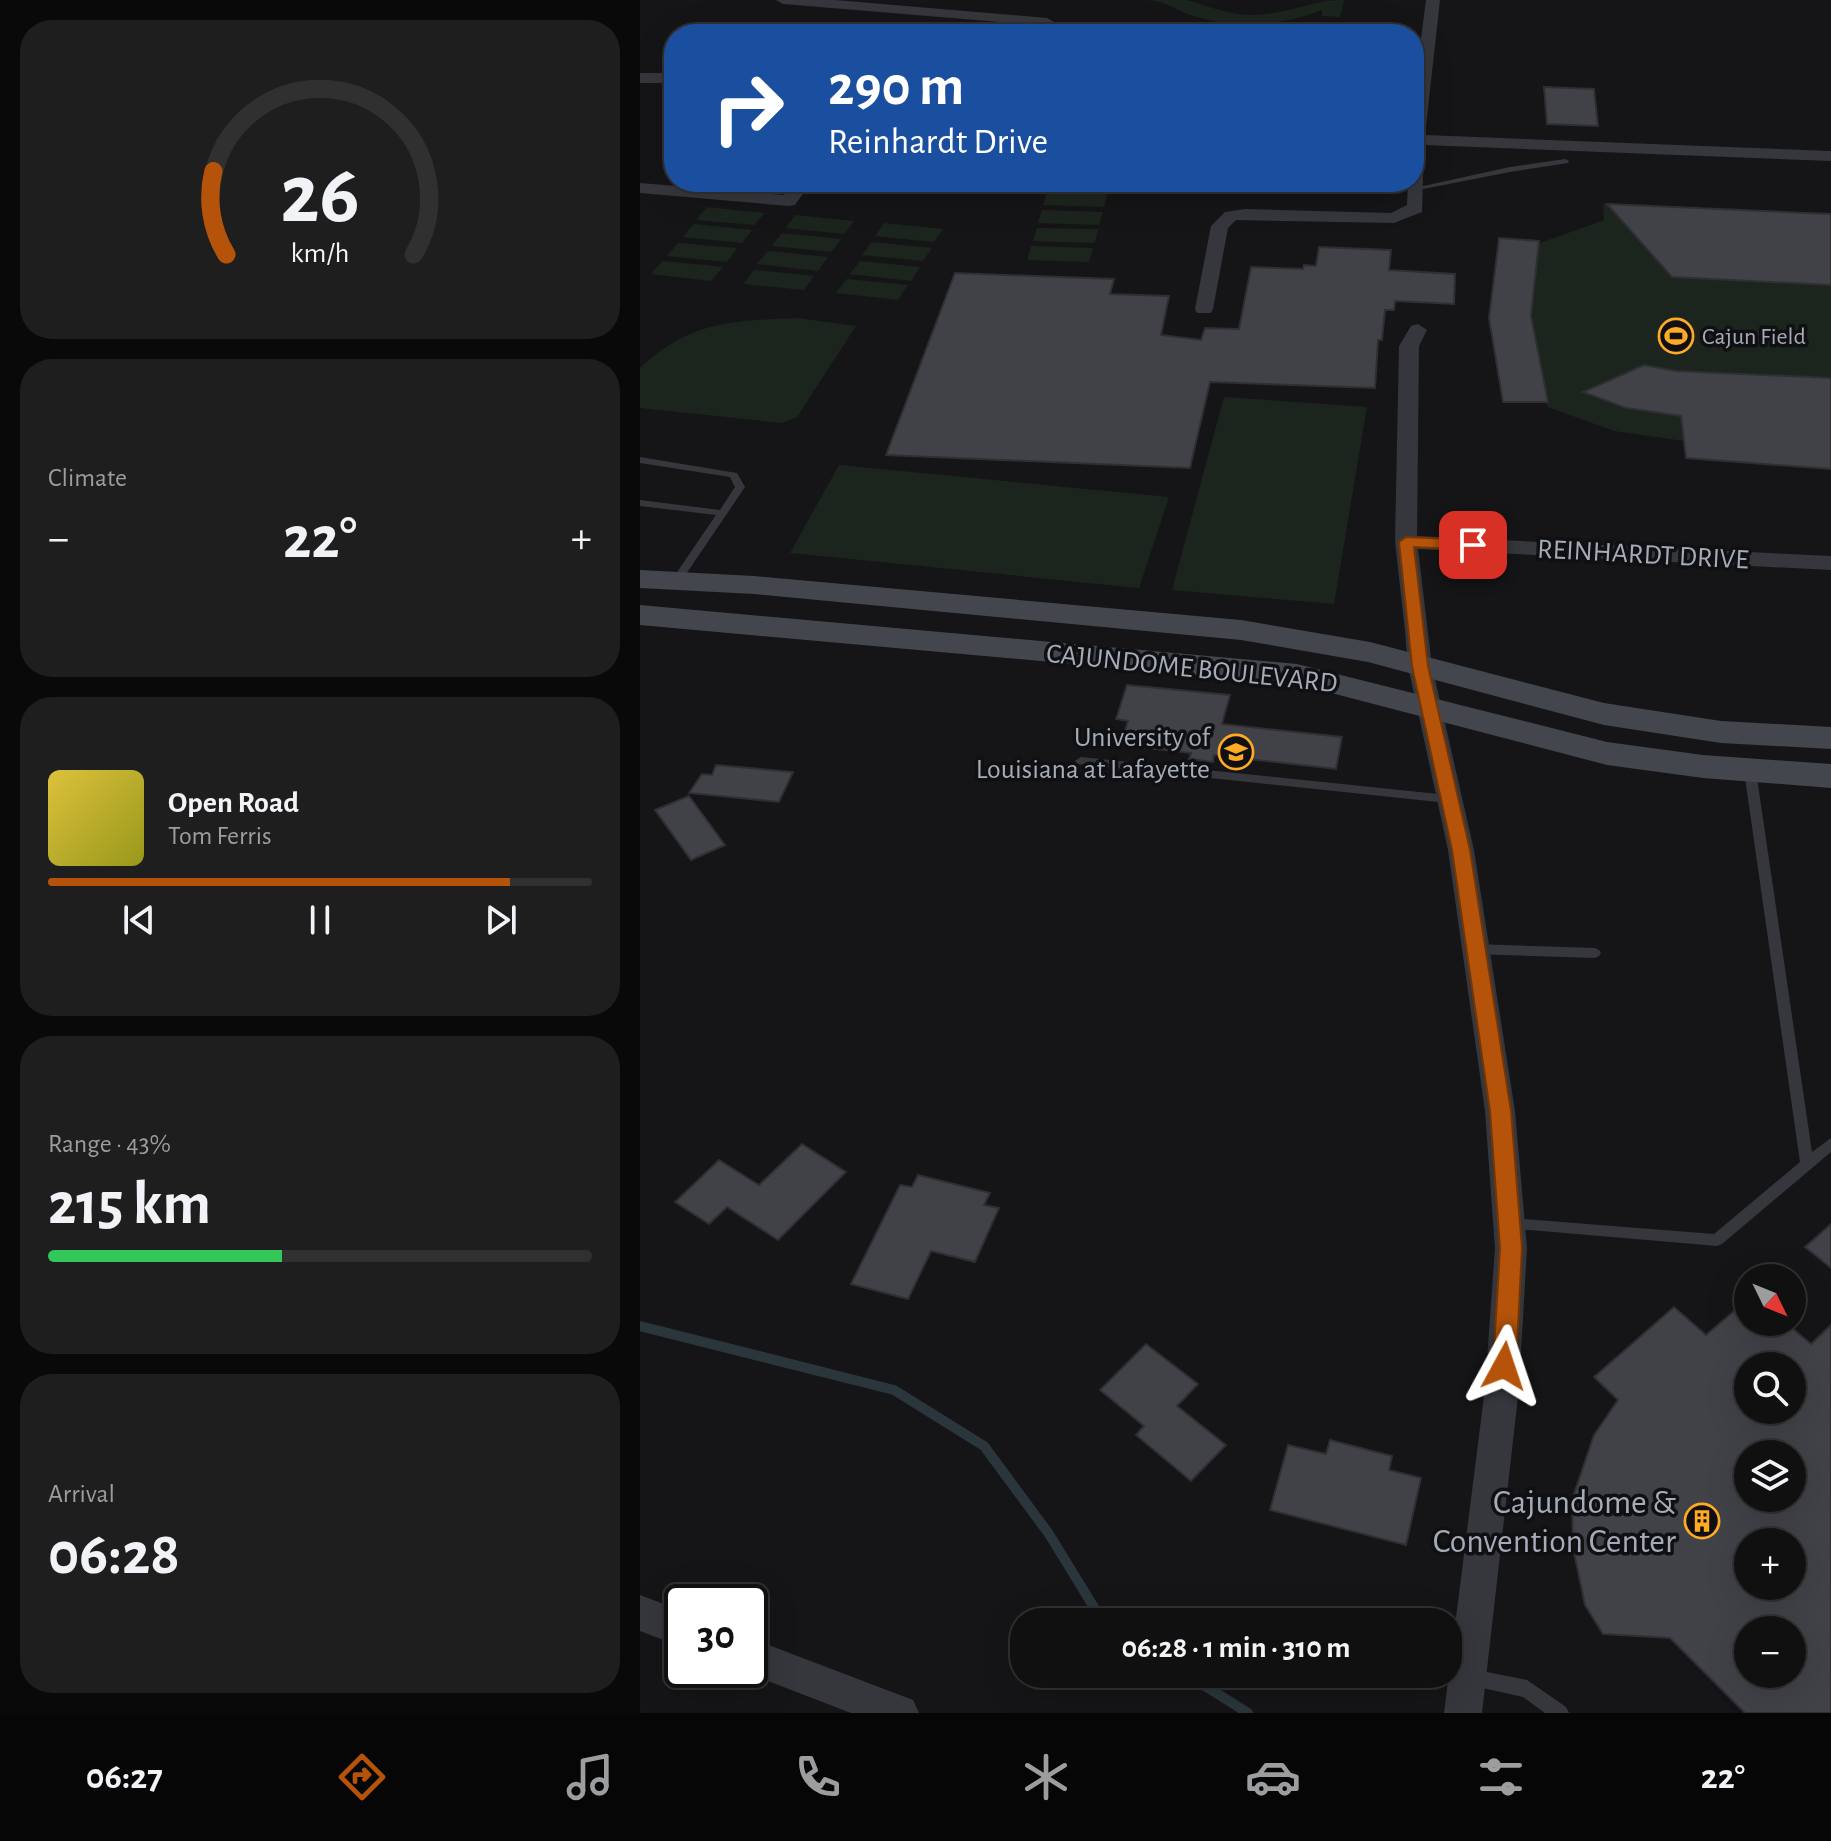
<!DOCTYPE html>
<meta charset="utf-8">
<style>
:root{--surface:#101011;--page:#1e1e1f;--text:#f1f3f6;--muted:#9c9d9f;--line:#303031;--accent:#b45309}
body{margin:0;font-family:"Alegreya Sans",sans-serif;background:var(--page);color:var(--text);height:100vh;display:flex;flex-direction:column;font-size:30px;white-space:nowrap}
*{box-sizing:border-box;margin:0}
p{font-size:26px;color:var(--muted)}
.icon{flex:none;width:44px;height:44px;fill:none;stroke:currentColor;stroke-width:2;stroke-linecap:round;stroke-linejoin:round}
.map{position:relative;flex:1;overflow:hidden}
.sheet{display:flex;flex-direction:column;gap:20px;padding:20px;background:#090909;width:640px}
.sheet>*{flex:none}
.top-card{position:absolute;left:24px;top:24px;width:760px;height:168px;border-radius:32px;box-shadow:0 8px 32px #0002,0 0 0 2px var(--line);background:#1a4fa0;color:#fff;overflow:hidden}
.needle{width:52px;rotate:133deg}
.controls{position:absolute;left:1094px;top:1264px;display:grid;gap:16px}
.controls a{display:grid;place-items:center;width:72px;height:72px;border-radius:50%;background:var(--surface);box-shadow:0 8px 32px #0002,0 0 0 2px var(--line);font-size:40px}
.speed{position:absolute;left:24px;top:1584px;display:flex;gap:16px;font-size:40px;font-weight:700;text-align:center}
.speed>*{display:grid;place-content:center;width:104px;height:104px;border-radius:50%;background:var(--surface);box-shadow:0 8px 32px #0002,0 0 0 2px var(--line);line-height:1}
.speed .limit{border:4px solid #111;border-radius:12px;background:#fff;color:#111}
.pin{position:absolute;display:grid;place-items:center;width:68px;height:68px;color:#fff;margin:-34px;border-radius:16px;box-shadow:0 4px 12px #0006}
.me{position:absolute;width:88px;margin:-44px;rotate:5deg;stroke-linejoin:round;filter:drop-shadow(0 0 6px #0008)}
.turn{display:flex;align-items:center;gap:28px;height:168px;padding:0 32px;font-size:36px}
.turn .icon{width:104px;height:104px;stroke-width:2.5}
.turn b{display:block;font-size:56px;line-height:68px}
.big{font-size:60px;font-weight:700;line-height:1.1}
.sheet .widget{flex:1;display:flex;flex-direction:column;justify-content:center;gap:12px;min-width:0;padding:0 28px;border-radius:32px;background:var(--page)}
.sheet .dial{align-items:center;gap:0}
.dial svg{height:208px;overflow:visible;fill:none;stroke:var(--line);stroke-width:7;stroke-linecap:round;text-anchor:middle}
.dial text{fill:var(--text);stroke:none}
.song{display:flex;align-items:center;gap:24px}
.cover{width:96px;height:96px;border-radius:12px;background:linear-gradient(135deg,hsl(50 70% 55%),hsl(60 70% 35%))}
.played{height:8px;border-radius:4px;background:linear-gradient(90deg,var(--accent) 85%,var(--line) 85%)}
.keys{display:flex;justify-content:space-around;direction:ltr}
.heat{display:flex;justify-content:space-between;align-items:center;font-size:44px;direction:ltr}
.charge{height:12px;border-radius:6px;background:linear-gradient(90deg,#34c759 43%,var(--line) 0)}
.trip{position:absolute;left:370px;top:1608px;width:452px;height:80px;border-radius:32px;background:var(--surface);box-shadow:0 8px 32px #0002,0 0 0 2px var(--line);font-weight:700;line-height:80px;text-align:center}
.menu{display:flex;height:128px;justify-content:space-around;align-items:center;background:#060607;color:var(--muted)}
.menu .icon{width:56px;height:56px}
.menu .active{color:var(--accent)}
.menu b{font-size:36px;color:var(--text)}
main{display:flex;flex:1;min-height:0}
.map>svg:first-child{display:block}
.green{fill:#1c251d}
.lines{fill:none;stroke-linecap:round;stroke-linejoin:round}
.stream{stroke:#2a353c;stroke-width:10}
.building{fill:#414247;stroke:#2f2f33;stroke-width:2;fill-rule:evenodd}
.lane{fill:#35373c;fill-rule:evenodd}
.street{fill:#35373c;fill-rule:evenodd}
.secondary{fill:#43464d;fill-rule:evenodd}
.route{fill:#b45309;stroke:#753606;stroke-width:2}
.labels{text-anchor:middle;stroke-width:7;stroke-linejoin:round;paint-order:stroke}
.far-poi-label{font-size:24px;fill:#a5acb9;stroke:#101012;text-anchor:start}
.street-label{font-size:28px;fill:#a5acb9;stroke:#101012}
.poi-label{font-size:28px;fill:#a5acb9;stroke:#101012;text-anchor:end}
.near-poi-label{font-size:34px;fill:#a5acb9;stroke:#101012;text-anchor:end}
</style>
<main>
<section class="sheet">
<div class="widget dial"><svg viewBox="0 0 100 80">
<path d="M14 69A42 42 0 1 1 86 69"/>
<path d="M14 69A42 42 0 0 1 9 37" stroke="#b45309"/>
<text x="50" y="56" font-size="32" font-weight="700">26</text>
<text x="50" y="72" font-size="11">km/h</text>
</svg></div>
<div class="widget"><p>Climate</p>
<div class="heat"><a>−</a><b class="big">22°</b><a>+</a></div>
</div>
<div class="widget">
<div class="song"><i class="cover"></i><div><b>Open Road</b><p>Tom Ferris</p></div></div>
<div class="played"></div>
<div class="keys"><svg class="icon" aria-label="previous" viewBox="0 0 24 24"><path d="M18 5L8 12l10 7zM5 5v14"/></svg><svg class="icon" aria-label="pause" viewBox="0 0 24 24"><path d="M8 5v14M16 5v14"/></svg><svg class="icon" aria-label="next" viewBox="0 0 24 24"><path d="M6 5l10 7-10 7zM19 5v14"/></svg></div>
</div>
<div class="widget"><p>Range · 43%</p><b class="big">215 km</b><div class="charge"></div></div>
<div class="widget"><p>Arrival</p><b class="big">06:28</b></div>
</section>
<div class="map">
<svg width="1191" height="1713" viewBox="0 0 1191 1713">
<rect width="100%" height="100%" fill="#151517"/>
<g class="green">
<path d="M509,0C520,0 535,0 546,0C569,6 588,15 612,15C645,15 672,0 704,0L700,17L682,16V10C642,26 596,29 554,16C537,11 527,1 509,0Z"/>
<path d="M407,192L467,194L464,207L403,205Z"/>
<path d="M963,204L1191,214V469L1046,458L1044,441L974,431L908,407L887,376L889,247L964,220Z"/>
<path d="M67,207L125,213L114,225L56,220Z"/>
<path d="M402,210L463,212L459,225L398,223Z"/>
<path d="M155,215L214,221L204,234L146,228Z"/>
<path d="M244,223L303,229L294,242L235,236Z"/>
<path d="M54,224L112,230L102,243L43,237Z"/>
<path d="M397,228L458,229L455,243L393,241Z"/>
<path d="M142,233L201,239L191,252L132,246Z"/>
<path d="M232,242L292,248L283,261L222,255Z"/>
<path d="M38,243L97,248L87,262L27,256Z"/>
<path d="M391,246L453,248L449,262L387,260Z"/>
<path d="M128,251L188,257L178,271L117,264Z"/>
<path d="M23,261L83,267L71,281L11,274Z"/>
<path d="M220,261L280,267L271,281L210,274Z"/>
<path d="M114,270L174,276L164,290L103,284Z"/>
<path d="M207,279L268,285L258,300L196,293Z"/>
<path d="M157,318L216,326L157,417L142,423L0,408V368C50,321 92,321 157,318Z"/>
<path d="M584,397L727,407L694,604L532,590Z"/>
<path d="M199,465L529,497L499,588L150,553Z"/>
</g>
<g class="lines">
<g class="stream">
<path d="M0,1326L254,1390L344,1446L409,1534L463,1622"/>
<path d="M546,1674L608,1713"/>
</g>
</g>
<g class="building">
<path d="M904,87L954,89L958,126L907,124Z"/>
<path d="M967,204L1191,214V285L1032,277Z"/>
<path d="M859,238L899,241L891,316L908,402H863L849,318Z"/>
<path d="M679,247L751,250L749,270L815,274L814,304L755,301L754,310H745L742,340H738L735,388L570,382L550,468L246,455L315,273L474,279L470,294L529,296L521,335L561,340L565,328L599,329L611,267L663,269L664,265L676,266Z"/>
<path d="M1004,365L1036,371L1191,378V469L1046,458L1041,416L986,408L943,392Z"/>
<path d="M487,685L590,695L582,724L702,737L696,769L574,755L573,762L549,759L551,753L480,745L488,721L476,719Z"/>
<path d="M76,765L153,772L139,802L49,793L62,774L72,775Z"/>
<path d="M49,796L85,845L51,860L15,810Z"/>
<path d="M162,1144L206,1172L138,1240L87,1207L69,1224L35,1202L79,1160L119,1185Z"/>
<path d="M278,1175L350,1193L344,1205L359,1208L335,1262L291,1251L268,1299L211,1284L260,1185L272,1187Z"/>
<path d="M1191,1224V1268L1165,1247Z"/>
<path d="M1108,1299V1322H1145L1171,1344L1191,1325V1713H1105L1030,1638L963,1634L945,1605L933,1548L932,1500L954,1435L978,1400L954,1377L1034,1307L1066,1335ZM1108,1366H1152V1410H1108ZM1108,1454H1152V1498H1108ZM1108,1542H1152V1586H1108ZM1108,1630H1152V1674H1108Z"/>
<path d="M506,1344L558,1384L537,1406L586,1445L551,1481L496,1435L504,1426L460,1390Z"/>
<path d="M690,1440L752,1456L749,1470L781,1478L766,1545L630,1510L648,1445L686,1454Z"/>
</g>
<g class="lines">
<g class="lane">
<path d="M925,159L929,161L928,163L870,172L778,190L774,188L870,167Z"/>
<path d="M0,457L97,473L105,487L40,583H32L31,581L76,515L0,506V500L80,510L95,487L90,477L0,463Z"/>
<path d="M441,757L808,795L814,799L808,803L437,764L435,761Z"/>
<path d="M1110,767L1116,771L1172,1152L1191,1138V1152L1082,1244L1077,1246L865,1228L863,1224L865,1220L870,1218L1074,1234L1160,1162L1104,771Z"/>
<path d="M835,944L955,948L959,950L961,953L959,956L955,958L835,954L831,952L829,949L831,946Z"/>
<path d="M831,1669L887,1680L926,1707L929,1713H905L883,1697L825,1684L822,1678L825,1672Z"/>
</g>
<g class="street">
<path d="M136,0H195L407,18L414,22L407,26L143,4Z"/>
<path d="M786,0H800L785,135L1191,151V161L784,145L782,212L754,223L596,220L588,228L573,309L571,313H557L555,309L571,226L585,212L605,209L751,213L767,205L768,182H774V92Z"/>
<rect x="0" y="73" width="34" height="10"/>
<path d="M154,182H171L155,205L149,206L0,193V183L144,195Z"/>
<path d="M778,324L787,330L779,346L777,536L1191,556V570L778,549L792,666L834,850L875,1111L887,1248L879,1388L842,1713H804L845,1388L855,1248L845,1111L808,850L768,666L765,631L755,542L759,346L771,326Z"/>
<path d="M0,1595L42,1611V1647L0,1631Z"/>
<path d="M110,1638L273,1700L279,1713H211L99,1670H110Z"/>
</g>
<g class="secondary">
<path d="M0,570L114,576L601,620L730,642L964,703L1081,721L1191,727V749L1081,743L964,725L728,662L601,640L114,594L0,588Z"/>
<path d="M0,605L657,664L967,742L1063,755L1191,764V788L1063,778L967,765L657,684L0,625Z"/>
</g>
</g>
<path class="route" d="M766,537L833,540L841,545L833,550L774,547L788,666L830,850L871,1111L882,1248L876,1366L872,1373L864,1376L856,1373L853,1366L860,1248L850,1111L812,850L772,666L759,542Z"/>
<defs>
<g id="stadium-ring" transform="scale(1.8)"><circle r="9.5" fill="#101012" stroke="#ffaa25" stroke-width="1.5"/><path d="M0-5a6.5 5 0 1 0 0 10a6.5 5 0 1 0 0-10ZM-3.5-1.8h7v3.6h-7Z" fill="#ffaa25"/></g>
<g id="university-ring" transform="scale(1.8)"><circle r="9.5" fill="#101012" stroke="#ffaa25" stroke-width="1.5"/><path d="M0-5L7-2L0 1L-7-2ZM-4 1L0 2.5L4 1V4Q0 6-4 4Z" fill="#ffaa25"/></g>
<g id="building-ring" transform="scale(1.8)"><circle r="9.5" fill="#101012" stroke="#ffaa25" stroke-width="1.5"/><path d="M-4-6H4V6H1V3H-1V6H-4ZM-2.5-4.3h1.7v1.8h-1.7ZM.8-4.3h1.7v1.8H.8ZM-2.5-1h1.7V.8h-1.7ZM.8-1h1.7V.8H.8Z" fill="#ffaa25"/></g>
</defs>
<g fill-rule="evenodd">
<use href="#stadium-ring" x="1036" y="336"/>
<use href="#university-ring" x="596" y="752"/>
<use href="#building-ring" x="1062" y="1521"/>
</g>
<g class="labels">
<g class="far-poi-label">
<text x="1062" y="344">Cajun Field</text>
</g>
<g class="street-label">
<text transform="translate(1003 553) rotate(3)" y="10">REINHARDT DRIVE</text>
<text transform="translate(552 667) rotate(6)" y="10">CAJUNDOME BOULEVARD</text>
</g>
<g class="poi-label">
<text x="570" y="746">University of<tspan x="570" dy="32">Louisiana at Lafayette</tspan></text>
</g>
<g class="near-poi-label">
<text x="1036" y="1513">Cajundome &amp;<tspan x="1036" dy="39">Convention Center</tspan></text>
</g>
</g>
</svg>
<div class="controls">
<a><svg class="needle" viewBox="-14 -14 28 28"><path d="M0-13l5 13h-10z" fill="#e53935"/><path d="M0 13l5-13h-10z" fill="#9c9d9f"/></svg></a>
<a><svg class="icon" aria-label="search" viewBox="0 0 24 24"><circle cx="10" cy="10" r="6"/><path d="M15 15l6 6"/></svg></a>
<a><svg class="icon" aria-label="layers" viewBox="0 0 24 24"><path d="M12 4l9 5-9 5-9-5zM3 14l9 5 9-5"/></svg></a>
<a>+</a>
<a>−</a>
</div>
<div class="speed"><div class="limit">30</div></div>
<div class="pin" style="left:833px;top:545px;background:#d93025"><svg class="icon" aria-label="arrive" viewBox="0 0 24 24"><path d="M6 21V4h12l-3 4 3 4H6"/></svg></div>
<svg class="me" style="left:864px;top:1366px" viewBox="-20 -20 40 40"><path d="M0-17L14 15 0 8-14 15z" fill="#b45309" stroke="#fff" stroke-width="4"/></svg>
<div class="trip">06:28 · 1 min · 310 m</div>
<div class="top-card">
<div class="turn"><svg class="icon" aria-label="right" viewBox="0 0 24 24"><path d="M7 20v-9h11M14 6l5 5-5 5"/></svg><div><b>290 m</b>Reinhardt Drive</div></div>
</div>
</div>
</main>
<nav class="menu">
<b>06:27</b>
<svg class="icon active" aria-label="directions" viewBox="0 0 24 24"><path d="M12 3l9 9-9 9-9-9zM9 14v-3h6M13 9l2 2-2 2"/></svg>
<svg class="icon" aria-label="music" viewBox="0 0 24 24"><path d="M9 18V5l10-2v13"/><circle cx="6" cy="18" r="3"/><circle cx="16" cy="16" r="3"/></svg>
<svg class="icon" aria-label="phone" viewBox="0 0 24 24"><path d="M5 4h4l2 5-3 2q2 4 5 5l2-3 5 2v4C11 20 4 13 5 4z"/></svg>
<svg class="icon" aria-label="climate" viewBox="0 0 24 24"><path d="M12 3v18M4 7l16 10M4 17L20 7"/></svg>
<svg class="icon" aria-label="car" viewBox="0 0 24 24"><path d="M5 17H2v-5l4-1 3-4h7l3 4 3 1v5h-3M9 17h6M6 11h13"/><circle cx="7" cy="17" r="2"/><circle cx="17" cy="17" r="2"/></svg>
<svg class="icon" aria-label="filters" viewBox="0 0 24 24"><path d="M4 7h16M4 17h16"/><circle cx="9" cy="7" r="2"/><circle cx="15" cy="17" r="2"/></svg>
<b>22°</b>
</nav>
